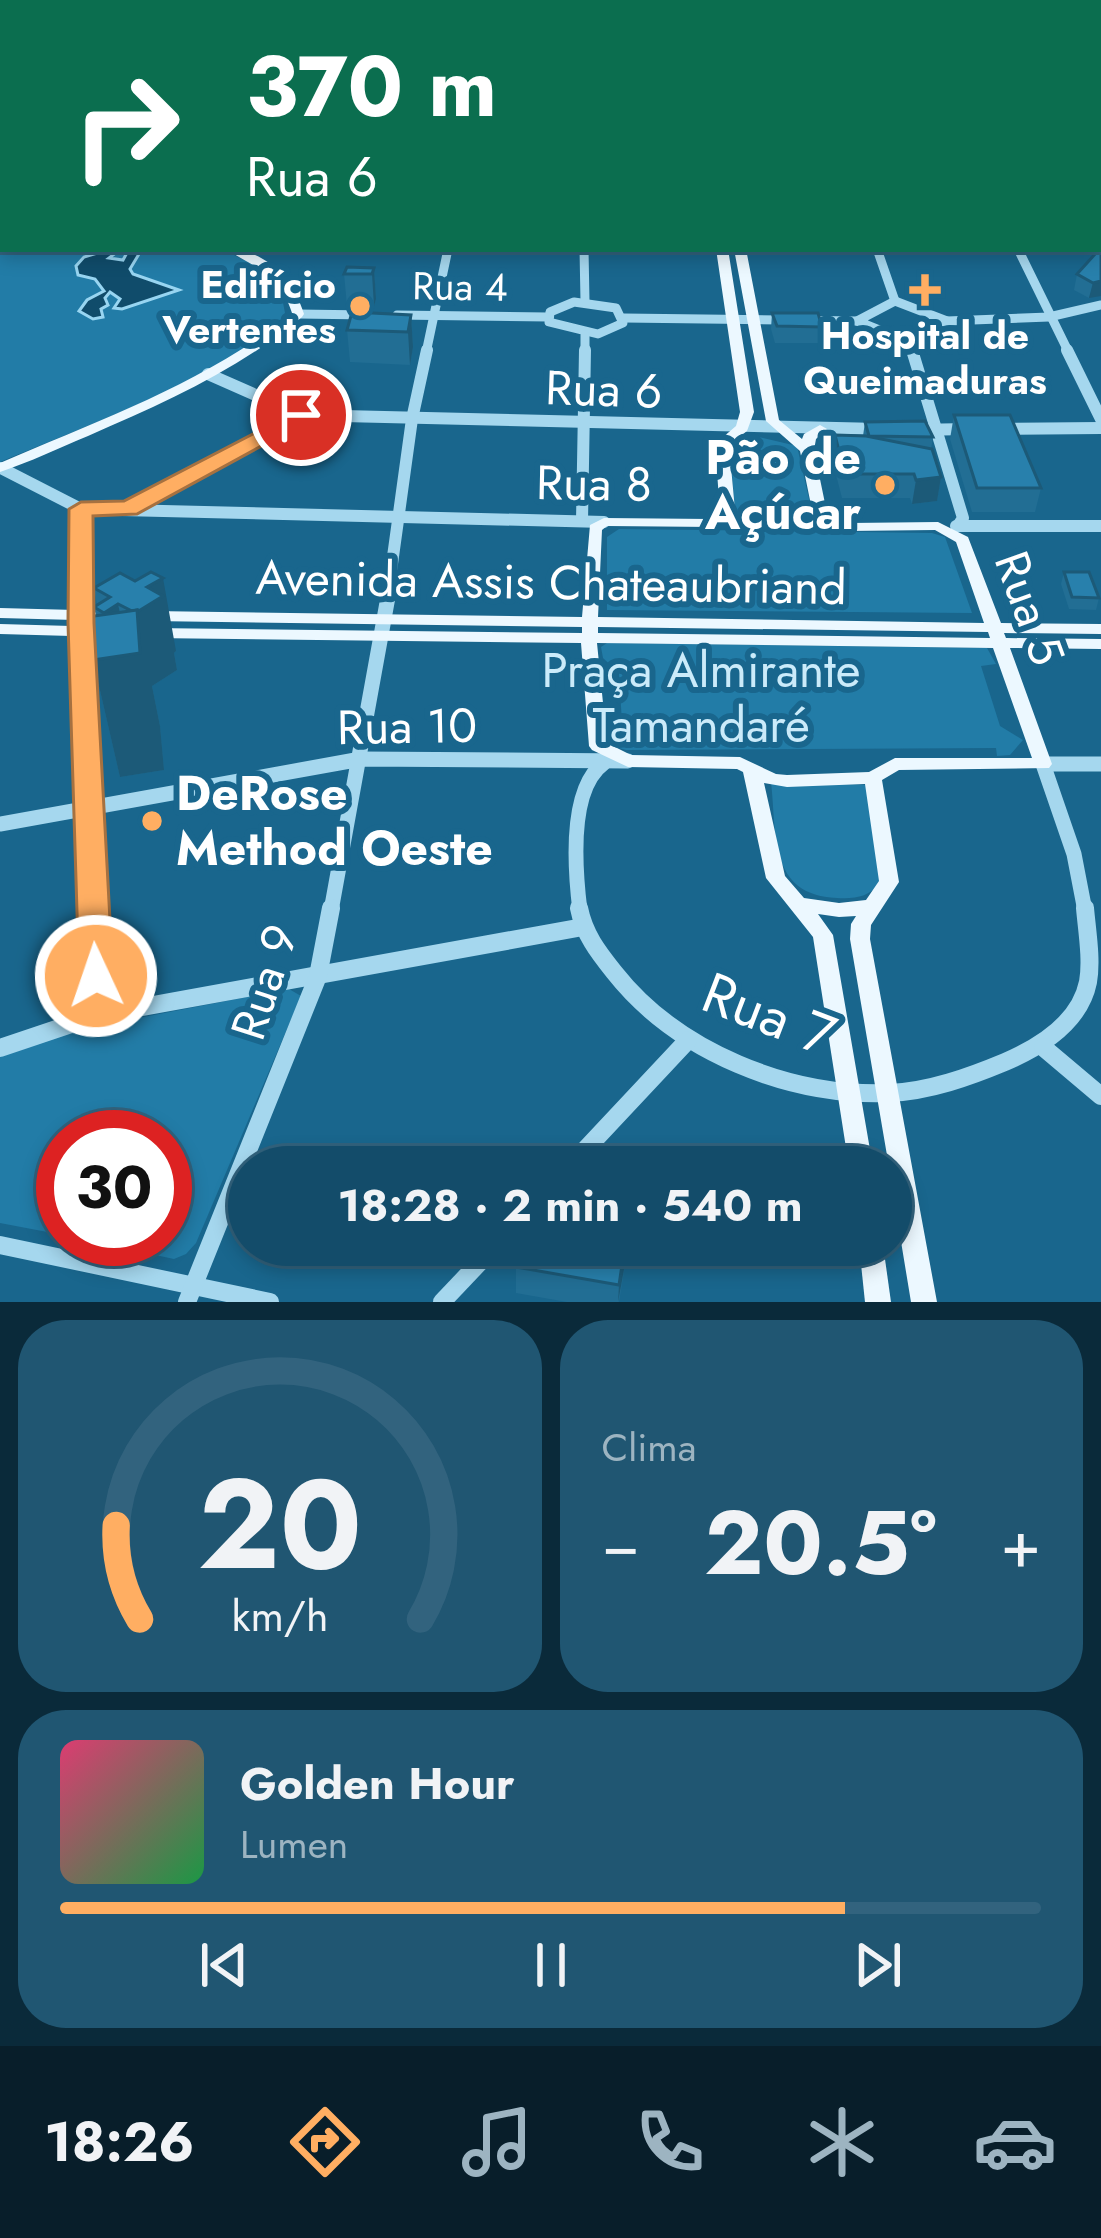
<!DOCTYPE html>
<html lang="pt">
<meta charset="utf-8">
<style>
:root{--surface:#134c6a;--page:#205672;--text:#f1f3f6;--muted:#9db4c1;--line:#32637e;--accent:#ffae62}
body{margin:0;font-family:Jost,sans-serif;background:var(--page);color:var(--text);height:100vh;display:flex;flex-direction:column;font-size:45px;white-space:nowrap}
*{box-sizing:border-box;margin:0}
p{font-size:39px;color:var(--muted)}
.icon{flex:none;width:66px;height:66px;fill:none;stroke:currentColor;stroke-width:2;stroke-linecap:round;stroke-linejoin:round}
.map{position:relative;height:1302px;overflow:hidden}
.side{display:flex;flex-direction:column;gap:18px;padding:18px;background:#0a2a3a;flex:1}
.side>*{flex:none}
.top-card{position:absolute;left:0px;top:0px;width:1101px;height:252px;box-shadow:0 6px 18px #0003,0 0 0 3px var(--line);background:#0b6e4f;color:#fff;overflow:hidden}
.speed{position:absolute;left:36px;top:1110px;display:flex;gap:24px;font-size:60px;font-weight:700;text-align:center}
.speed>*{display:grid;place-content:center;width:156px;height:156px;border-radius:50%;background:var(--surface);box-shadow:0 6px 18px #0003,0 0 0 3px var(--line);line-height:1}
.speed .limit{border:18px solid #d22;background:#fff;color:#111}
.pin{position:absolute;display:grid;place-items:center;width:102px;height:102px;color:#fff;margin:-51px;border:6px solid #fff;border-radius:50%;box-shadow:0 3px 12px #0007}
.me{position:absolute;width:132px;margin:-66px;rotate:357deg;stroke-linejoin:round;filter:drop-shadow(0 0 9px #0008)}
.turn{display:flex;align-items:center;gap:42px;height:252px;padding:0 48px;font-size:54px}
.turn .icon{width:156px;height:156px;stroke-width:2.5}
.turn b{display:block;font-size:84px;line-height:102px}
.big{font-size:90px;font-weight:700;line-height:1.1}
.side .tile{flex:1;display:flex;flex-direction:column;justify-content:center;gap:18px;min-width:0;padding:0 42px;border-radius:48px;background:var(--page)}
.side .dial{align-items:center;gap:0}
.dial svg{height:312px;overflow:visible;fill:none;stroke:var(--line);stroke-width:7;stroke-linecap:round;text-anchor:middle}
.dial text{fill:var(--text);stroke:none}
.song{display:flex;align-items:center;gap:36px}
.cover{width:144px;height:144px;border-radius:18px;background:linear-gradient(135deg,hsl(340 70% 55%),hsl(140 70% 35%))}
.played{height:12px;border-radius:6px;background:linear-gradient(90deg,var(--accent) 80%,var(--line) 80%)}
.keys{display:flex;justify-content:space-around;direction:ltr}
.heat{display:flex;justify-content:space-between;align-items:center;font-size:66px;direction:ltr}
.side .tiles{flex:1;display:grid;gap:18px;grid-template-columns:1fr 1fr}
.tile:last-child{grid-column:span 2}
.trip{position:absolute;left:228px;top:1146px;width:684px;height:120px;border-radius:60px;background:var(--surface);box-shadow:0 6px 18px #0003,0 0 0 3px var(--line);font-weight:700;line-height:120px;text-align:center}
.menu{display:flex;height:192px;justify-content:space-around;align-items:center;background:#081e2a;color:var(--muted)}
.menu .icon{width:84px;height:84px}
.menu .active{color:var(--accent)}
.menu b{font-size:54px;color:var(--text)}
.map>svg:first-child{display:block}
.green{fill:#227ca7}
.water{fill:#104c6b;stroke:#98d5f1;stroke-width:3}
.lines{fill:none;stroke-linecap:round;stroke-linejoin:round}
.minor-far4{stroke:#a5d7ee;stroke-width:8}
.minor-far3{stroke:#a5d7ee;stroke-width:9}
.minor-far2{stroke:#a5d7ee;stroke-width:12}
.minor-far1{stroke:#a5d7ee;stroke-width:15}
.minor{stroke:#a5d7ee;stroke-width:18}
.major{fill:#ecf8ff;fill-rule:evenodd}
.wall{fill:#226e94}
.shaded-wall{fill:#1c5a78}
.building{fill:#2880ac;stroke:#1c5a78;stroke-width:3}
.route{fill:#ffae62;stroke:#a67140;stroke-width:3}
.poi-dot{fill:#ffae62;stroke:#19668d;stroke-width:4.5}
.labels{text-anchor:middle;stroke-width:12;stroke-linejoin:round;paint-order:stroke}
.far-poi-label{font-size:39px;font-weight:bold;fill:#fff;stroke:#19668d;text-anchor:end}
.far-street-label{font-size:39px;fill:#fff;stroke:#19668d}
.street-label{font-size:48px;fill:#fff;stroke:#19668d}
.poi-label{font-size:48px;font-weight:bold;fill:#fff;stroke:#19668d;text-anchor:end}
.park-label{font-size:48px;fill:#cbebfa;stroke:#19668d}
.near-street-label{font-size:57px;fill:#fff;stroke:#19668d}
</style>
<div class="map">
<svg width="1101" height="1302" viewBox="0 0 1101 1302">
<rect width="100%" height="100%" fill="#19668d"/>
<g class="green">
<path d="M0,24L3,249H222L250,263L280,287L285,313C257,364 60,436 0,462Z"/>
<path d="M755,436L797,446L812,512H735L730,447Z"/>
<path d="M619,529L932,533L945,537L972,613L607,610V537Z"/>
<path d="M607,643L987,648L996,664L981,666L1000,726L1023,740L1010,755L997,756L996,748L626,750L609,745L604,724L622,723L619,673L603,658L601,647Z"/>
<path d="M771,782L867,785L880,883C869,897 855,899 837,898C768,895 777,834 771,782Z"/>
<path d="M289,989L301,996L196,1243L186,1254L174,1259L80,1239H165V1137H63V1235L0,1223V1055L45,1036Z"/>
</g>
<path class="water" d="M111,249H121L109,258L123,260L129,249H142L130,269L133,274L179,290L122,309L114,308L120,299L110,292L105,298L108,305L101,309L103,317L93,319L79,311L87,300L104,291L95,279L78,275L76,266L84,257Z"/>
<g class="lines">
<path class="minor-far4" d="M1032,0H1070"/>
<g class="minor-far3">
<path d="M1098,166L1101,170"/>
<path d="M584,249L585,301"/>
<path d="M877,249L895,301"/>
<path d="M1018,249L1069,353"/>
<path d="M895,301L947,321L909,342L857,321Z"/>
<path d="M574,302L616,308L623,323L598,334L549,322L550,312Z"/>
<path d="M298,314L369,315"/>
<path d="M397,315L548,317"/>
<path d="M624,318L857,321"/>
<path d="M947,321L1049,317L1101,305"/>
<path d="M909,342L912,353"/>
<path d="M426,353L448,249"/>
<path d="M585,353V335"/>
</g>
<g class="minor-far2">
<path d="M912,350L963,518L958,526"/>
<path d="M1067,350L1101,419"/>
<path d="M208,374L301,415"/>
<path d="M998,429L1101,428"/>
<path d="M914,430L969,429"/>
<path d="M1,468L81,509L604,522"/>
<path d="M81,509V600"/>
<path d="M128,509L301,415L879,429"/>
<path d="M582,521L585,350"/>
<path d="M956,526H1101"/>
<path d="M387,600L412,419L427,350"/>
</g>
<g class="minor-far1">
<path d="M81,597L94,911"/>
<path d="M0,824L361,759L628,761"/>
<path d="M331,911L388,597"/>
<path d="M580,911C575,870 568,789 604,763"/>
<path d="M1085,911L1074,854L1043,764H1101"/>
</g>
<g class="minor">
<path d="M93,908L98,1015"/>
<path d="M579,908C584,934 598,952 614,972C677,1052 789,1097 890,1093C930,1091 969,1077 1005,1062C1040,1047 1080,1022 1088,982C1092,960 1087,931 1085,908"/>
<path d="M1043,1047L1101,1096"/>
<path d="M0,1048L98,1015L583,927"/>
<path d="M569,1167L688,1040"/>
<path d="M0,1245L270,1302"/>
<path d="M187,1302L318,976L331,908"/>
<path d="M442,1302L496,1245"/>
</g>
<g class="major">
<rect x="692" y="0" width="8" height="3"/>
<rect x="0" y="11" width="3" height="5"/>
<rect x="1098" y="80" width="3" height="6"/>
<rect x="1098" y="140" width="3" height="6"/>
<path d="M226,249C265,249 293,279 304,314L302,317C238,370 164,403 88,436C59,448 30,462 0,472V463C101,419 206,383 292,313C279,272 258,270 226,249Z"/>
<path d="M716,249H728L754,412L747,431L729,445L735,510H812L800,451L766,421L734,249H746L779,420L802,439L804,434L820,425L827,429L816,439L814,450L827,513L850,523L938,522L968,537L1001,623L1101,624V634L1004,633L1006,638L1101,639V649L1010,648L1052,764L1049,768L899,770L882,780L899,882L871,925L870,939L937,1302H911L891,1181V1167H889L850,939L851,924L856,916L839,917L818,914L833,935L873,1167H849L813,937L766,878L743,772L737,769L628,767L592,750L589,746L581,643L151,638L143,633L151,628L582,633V627L151,621L143,616L151,611L582,617L590,525L604,518L710,519L720,513L715,444L736,426L740,412ZM745,518L818,519L848,531L935,530L956,542L984,623L598,617L602,530L607,526L713,527L731,519ZM598,627L988,632L990,638L598,633ZM597,643L993,648L1032,758H895L869,772L787,775L776,774L740,757L631,755L607,743ZM764,783L787,787L865,784L879,881L866,900L839,903L804,898L785,876Z"/>
<path d="M0,608L113,611L121,616L113,621L0,618Z"/>
<path d="M0,624L107,627L115,632L107,637L0,634Z"/>
<path d="M859,1245H883L891,1302H865Z"/>
</g>
</g>
<g class="wall">
<path d="M1101,253L1089,298L1074,290L1077,274Z"/>
<path d="M374,268L376,299L374,306H347L344,274Z"/>
<path d="M772,313L822,327L820,343H775L771,329Z"/>
<path d="M411,315L413,347L410,365L350,362L347,330Z"/>
<path d="M954,415L1041,488L1035,512H972L950,439Z"/>
<path d="M865,422L933,437L931,449L941,477L937,501L912,504L910,498H842L832,459L835,435L863,436Z"/>
<path d="M1064,572L1099,598L1096,610L1069,609L1061,584Z"/>
<path d="M120,573L176,651L174,653L177,670L152,686L160,726L164,770L120,777L93,660L96,616L94,607L97,605L94,588Z"/>
<path d="M626,1259L619,1302H567L516,1293V1267Z"/>
</g>
<g class="shaded-wall">
<path d="M374,268L376,299L374,306L372,274Z"/>
<path d="M1101,281V296L1089,298L1093,283Z"/>
<path d="M411,315L413,347L410,365L408,332Z"/>
<path d="M941,477L937,501L912,504L916,480Z"/>
<path d="M163,578L176,651L174,653L177,670L152,686L160,726L164,770L120,777L93,660L113,657L104,613L118,604L129,655L137,610L147,587Z"/>
<path d="M625,1245L626,1259L618,1302L619,1285Z"/>
</g>
<g class="building">
<path d="M168,0H195L193,3H166Z"/>
<path d="M211,0H223L222,3H204Z"/>
<path d="M1096,253H1101V281L1093,283L1077,274Z"/>
<path d="M347,267L374,268L372,274H344Z"/>
<path d="M352,312L411,315L408,332L347,330Z"/>
<path d="M772,313H818L822,327L777,326Z"/>
<path d="M954,415H1010L1041,488H977Z"/>
<path d="M925,421L933,437L869,436L865,422Z"/>
<path d="M835,435L866,436L932,449L941,477L916,480L914,474H845Z"/>
<path d="M151,572L163,578L147,587L163,596L137,612V610L132,611L118,604L104,613L94,607L110,597L94,588L120,573L135,581Z"/>
<path d="M1064,572H1089L1099,598L1072,597Z"/>
<path d="M137,610L140,653L93,660L87,617Z"/>
<path d="M520,1245H625L619,1285L516,1267Z"/>
</g>
<path class="route" d="M301,409L312,415L309,420L137,514L93,516L94,623L113,976L108,985L96,989L84,985L79,976L68,623L69,509L81,502L124,501Z"/>
<g class="poi-dot">
<path d="M919 272h12v12h12v12h-12v12h-12v-12h-12v-12h12z"/>
<circle cx="360" cy="306" r="12"/>
<circle cx="885" cy="485" r="12"/>
<circle cx="152" cy="821" r="12"/>
</g>
<g class="labels">
<g class="far-poi-label">
<text x="336" y="298">Edifício<tspan x="336" dy="45">Vertentes</tspan></text>
<text x="925" y="349" text-anchor="middle">Hospital de<tspan x="925" dy="45">Queimaduras</tspan></text>
</g>
<g class="far-street-label">
<text transform="translate(460 286) rotate(1)" y="14">Rua 4</text>
</g>
<g class="street-label">
<text transform="translate(604 389) rotate(2)" y="17">Rua 6</text>
<text transform="translate(594 483) rotate(1)" y="17">Rua 8</text>
<text transform="translate(551 582) rotate(1)" y="17">Avenida Assis Chateaubriand</text>
<text transform="translate(1030 608) rotate(70)" y="17">Rua 5</text>
<text transform="translate(407 726) rotate(-1)" y="17">Rua 10</text>
<text transform="translate(264 982) rotate(-72)" y="17">Rua 9</text>
</g>
<g class="poi-label">
<text x="861" y="474">Pão de<tspan x="861" dy="55">Açúcar</tspan></text>
<text x="176" y="810" text-anchor="start">DeRose<tspan x="176" dy="55">Method Oeste</tspan></text>
</g>
<g class="park-label">
<text x="701" y="687">Praça Almirante<tspan x="701" dy="55">Tamandaré</tspan></text>
</g>
<g class="near-street-label">
<text transform="translate(769 1014) rotate(21)" y="20">Rua 7</text>
</g>
</g>
</svg>
<div class="speed"><div class="limit">30</div></div>
<div class="pin" style="left:301px;top:415px;background:#d93025"><svg class="icon" aria-label="arrive" viewBox="0 0 24 24"><path d="M6 21V4h12l-3 4 3 4H6"/></svg></div>
<svg class="me" style="left:96px;top:976px" viewBox="-20 -20 40 40"><circle r="17" fill="#ffae62" stroke="#fff" stroke-width="3"/><path d="M0-11L8 9 0 5-8 9z" fill="#fff"/></svg>
<div class="trip">18:28 · 2 min · 540 m</div>
<div class="top-card">
<div class="turn"><svg class="icon" aria-label="right" viewBox="0 0 24 24"><path d="M7 20v-9h11M14 6l5 5-5 5"/></svg><div><b>370 m</b>Rua 6</div></div>
</div>
</div>
<section class="side">
<div class="tiles">
<div class="tile dial"><svg viewBox="0 0 100 80">
<path d="M14 69A42 42 0 1 1 86 69"/>
<path d="M14 69A42 42 0 0 1 8 45" stroke="#ffae62"/>
<text x="50" y="56" font-size="32" font-weight="700">20</text>
<text x="50" y="72" font-size="11">km/h</text>
</svg></div>
<div class="tile"><p>Clima</p>
<div class="heat"><a>−</a><b class="big">20.5°</b><a>+</a></div>
</div>
<div class="tile">
<div class="song"><i class="cover"></i><div><b>Golden Hour</b><p>Lumen</p></div></div>
<div class="played"></div>
<div class="keys"><svg class="icon" aria-label="previous" viewBox="0 0 24 24"><path d="M18 5L8 12l10 7zM5 5v14"/></svg><svg class="icon" aria-label="pause" viewBox="0 0 24 24"><path d="M8 5v14M16 5v14"/></svg><svg class="icon" aria-label="next" viewBox="0 0 24 24"><path d="M6 5l10 7-10 7zM19 5v14"/></svg></div>
</div>
</div>
</section>
<nav class="menu">
<b>18:26</b>
<svg class="icon active" aria-label="directions" viewBox="0 0 24 24"><path d="M12 3l9 9-9 9-9-9zM9 14v-3h6M13 9l2 2-2 2"/></svg>
<svg class="icon" aria-label="music" viewBox="0 0 24 24"><path d="M9 18V5l10-2v13"/><circle cx="6" cy="18" r="3"/><circle cx="16" cy="16" r="3"/></svg>
<svg class="icon" aria-label="phone" viewBox="0 0 24 24"><path d="M5 4h4l2 5-3 2q2 4 5 5l2-3 5 2v4C11 20 4 13 5 4z"/></svg>
<svg class="icon" aria-label="climate" viewBox="0 0 24 24"><path d="M12 3v18M4 7l16 10M4 17L20 7"/></svg>
<svg class="icon" aria-label="car" viewBox="0 0 24 24"><path d="M5 17H2v-5l4-1 3-4h7l3 4 3 1v5h-3M9 17h6M6 11h13"/><circle cx="7" cy="17" r="2"/><circle cx="17" cy="17" r="2"/></svg>
</nav>
